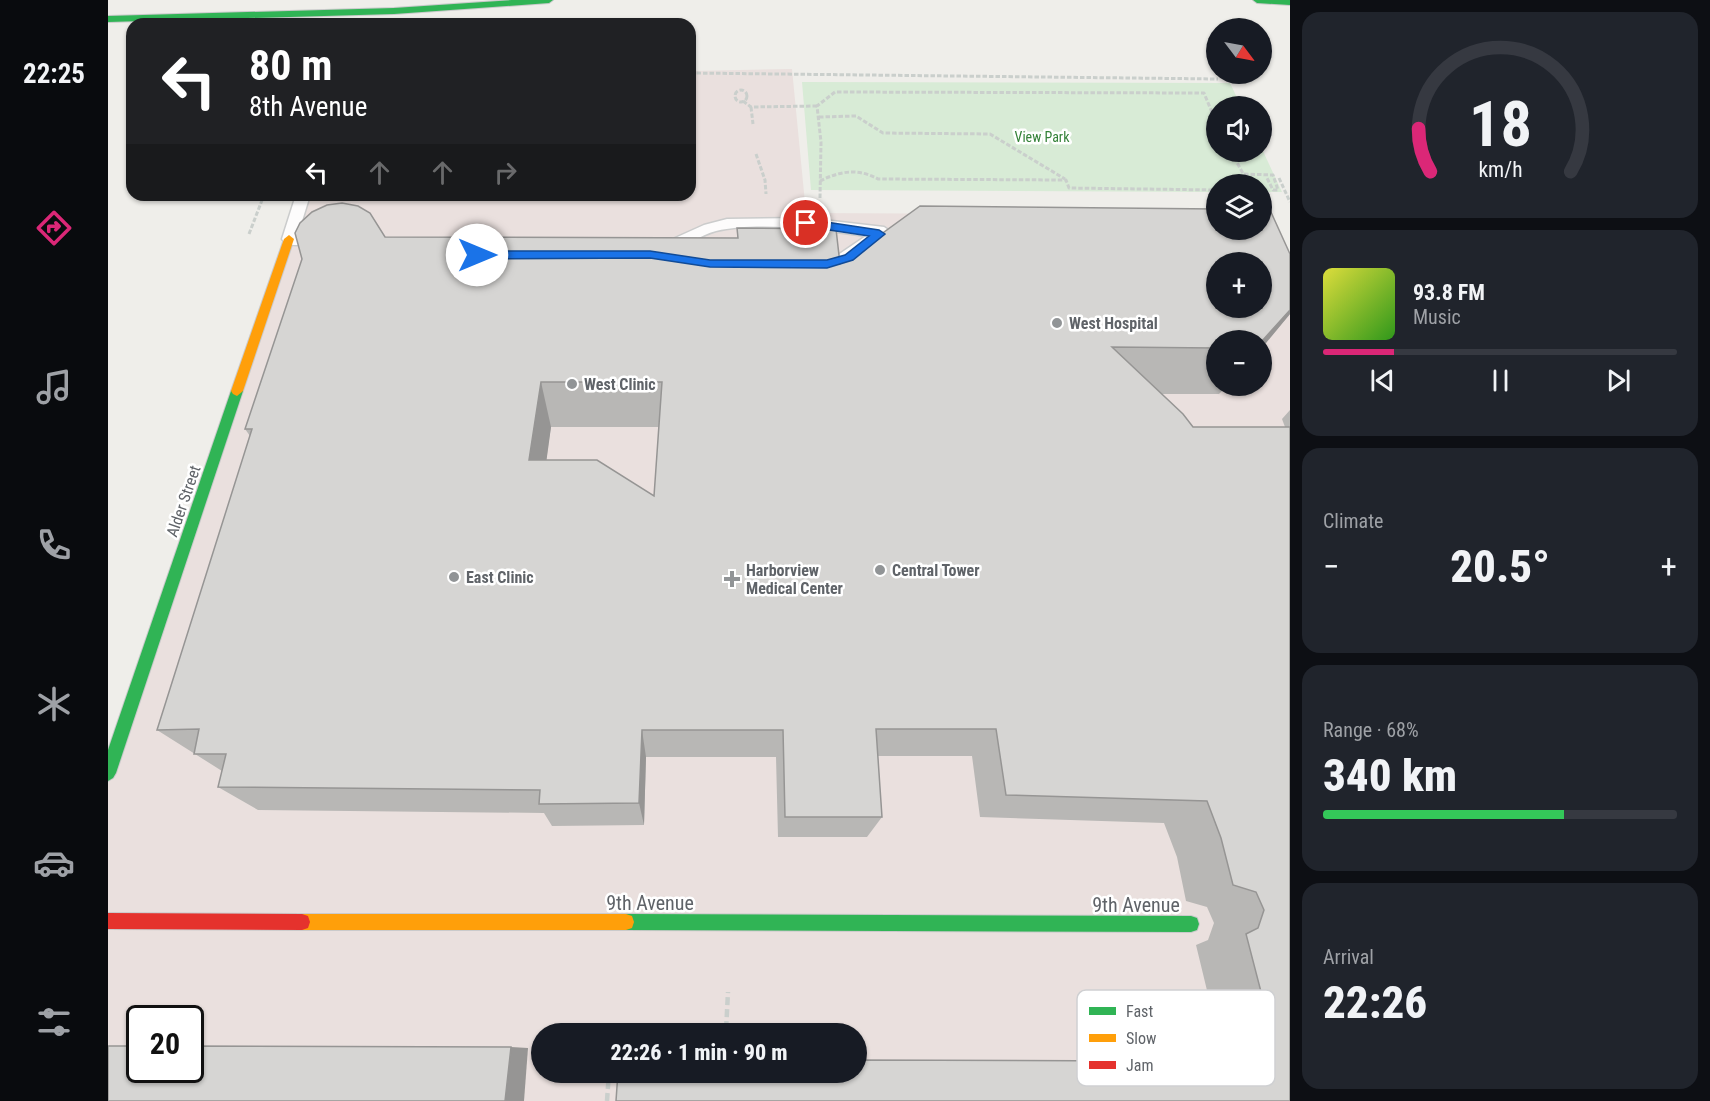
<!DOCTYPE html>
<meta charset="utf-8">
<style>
:root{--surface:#171b24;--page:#20242c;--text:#f1f3f6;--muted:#9ea1a6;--line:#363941;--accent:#db2777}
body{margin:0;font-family:"Roboto Condensed",sans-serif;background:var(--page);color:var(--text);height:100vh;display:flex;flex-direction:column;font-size:22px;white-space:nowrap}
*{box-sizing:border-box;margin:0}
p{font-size:20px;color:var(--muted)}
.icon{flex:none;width:33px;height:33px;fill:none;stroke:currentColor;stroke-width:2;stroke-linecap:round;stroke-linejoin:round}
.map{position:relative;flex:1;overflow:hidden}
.side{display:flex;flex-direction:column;gap:12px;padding:12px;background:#0d0f14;width:420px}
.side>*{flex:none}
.guide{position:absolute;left:18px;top:18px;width:570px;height:183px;border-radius:18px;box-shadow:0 2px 4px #0004;background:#202124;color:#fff;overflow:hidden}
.needle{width:39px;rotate:122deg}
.tools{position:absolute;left:1098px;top:18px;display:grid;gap:12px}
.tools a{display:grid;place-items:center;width:66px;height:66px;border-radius:50%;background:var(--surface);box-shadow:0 2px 4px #0004;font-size:30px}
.speed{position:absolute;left:18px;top:1005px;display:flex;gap:12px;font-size:30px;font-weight:700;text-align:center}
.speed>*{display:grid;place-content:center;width:78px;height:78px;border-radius:50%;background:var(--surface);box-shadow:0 2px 4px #0004;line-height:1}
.speed .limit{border:3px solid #111;border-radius:9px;background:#fff;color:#111}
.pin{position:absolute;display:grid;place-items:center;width:51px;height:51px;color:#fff;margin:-26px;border:3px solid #fff;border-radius:50%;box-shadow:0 2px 6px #0007}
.me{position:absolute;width:66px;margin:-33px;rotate:90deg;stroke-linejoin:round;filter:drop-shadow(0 0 4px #0008)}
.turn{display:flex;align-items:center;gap:21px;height:126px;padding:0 24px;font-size:27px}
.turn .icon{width:78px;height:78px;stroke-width:2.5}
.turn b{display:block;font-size:42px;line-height:51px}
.lanes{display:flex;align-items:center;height:57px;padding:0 24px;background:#0003;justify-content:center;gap:30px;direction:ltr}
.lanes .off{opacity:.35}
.big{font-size:45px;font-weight:800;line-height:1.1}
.side .widget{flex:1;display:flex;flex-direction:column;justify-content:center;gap:9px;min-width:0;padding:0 21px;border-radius:18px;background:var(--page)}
.side .dial{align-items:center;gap:0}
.dial svg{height:156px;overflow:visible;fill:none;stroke:var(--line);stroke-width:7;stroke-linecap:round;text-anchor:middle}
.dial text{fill:var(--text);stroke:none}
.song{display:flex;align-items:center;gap:18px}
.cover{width:72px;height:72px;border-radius:9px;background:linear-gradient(135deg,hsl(60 70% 55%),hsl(110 70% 35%))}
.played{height:6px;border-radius:3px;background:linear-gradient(90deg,var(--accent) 20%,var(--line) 20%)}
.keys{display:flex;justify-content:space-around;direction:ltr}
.heat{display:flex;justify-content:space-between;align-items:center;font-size:33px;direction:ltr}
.charge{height:9px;border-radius:4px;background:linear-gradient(90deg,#34c759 68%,var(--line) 0)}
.trip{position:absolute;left:423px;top:1023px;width:336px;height:60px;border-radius:30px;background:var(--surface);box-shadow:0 2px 4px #0004;font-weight:800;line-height:60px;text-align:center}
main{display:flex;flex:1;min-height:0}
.tabs{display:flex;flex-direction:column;width:108px;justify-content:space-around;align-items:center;background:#090b0e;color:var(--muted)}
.tabs .icon{width:42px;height:42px}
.tabs .active{color:var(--accent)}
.tabs b{font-size:27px;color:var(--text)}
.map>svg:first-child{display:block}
.medical{fill:#eae0de;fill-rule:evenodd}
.green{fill:#d8ebd6}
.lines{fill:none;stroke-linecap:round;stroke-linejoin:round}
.lane-casing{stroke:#cbcccc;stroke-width:3}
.fast-casing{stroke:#cacacb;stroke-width:2}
.slow-casing{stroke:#cacacb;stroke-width:2}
.jam-casing{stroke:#cacacb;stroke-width:2}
.path-far1{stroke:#cacfcc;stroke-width:3;stroke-dasharray:4.5 2;stroke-linecap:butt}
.path{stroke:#cacfcc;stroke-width:4.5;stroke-dasharray:8 4;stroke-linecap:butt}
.lane{fill:#fdfcfc;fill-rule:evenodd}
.fast{fill:#30b455;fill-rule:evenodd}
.slow{fill:#ff9f0a;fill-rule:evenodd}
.jam{fill:#e5322d;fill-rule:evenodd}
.wall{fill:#b8b7b5;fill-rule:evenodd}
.shaded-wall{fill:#969594}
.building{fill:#d6d5d3;stroke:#969594;stroke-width:1.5;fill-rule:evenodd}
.route{fill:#1a73e8;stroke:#114b97;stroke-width:1.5}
.poi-dot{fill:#919496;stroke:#fff;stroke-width:2}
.labels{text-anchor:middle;stroke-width:5;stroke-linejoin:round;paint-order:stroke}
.far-park-label{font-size:14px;fill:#348238;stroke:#fff}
.poi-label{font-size:16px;font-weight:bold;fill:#5f6368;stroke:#fff;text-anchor:start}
.street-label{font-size:16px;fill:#5f6368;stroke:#fff}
.near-street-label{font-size:20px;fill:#5f6368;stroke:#fff}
.key{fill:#fff;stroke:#cfd0d2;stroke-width:1.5}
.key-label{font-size:16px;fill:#5f6368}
</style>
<main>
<nav class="tabs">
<b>22:25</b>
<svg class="icon active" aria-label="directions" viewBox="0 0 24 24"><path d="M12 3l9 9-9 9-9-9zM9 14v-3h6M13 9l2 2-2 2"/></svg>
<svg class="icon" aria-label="music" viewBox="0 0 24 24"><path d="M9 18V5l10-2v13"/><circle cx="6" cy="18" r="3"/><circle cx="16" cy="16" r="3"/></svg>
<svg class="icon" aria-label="phone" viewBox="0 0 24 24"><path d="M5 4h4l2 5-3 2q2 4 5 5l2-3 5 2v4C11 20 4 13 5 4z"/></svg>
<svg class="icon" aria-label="climate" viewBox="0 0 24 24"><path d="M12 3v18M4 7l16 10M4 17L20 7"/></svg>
<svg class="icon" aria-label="car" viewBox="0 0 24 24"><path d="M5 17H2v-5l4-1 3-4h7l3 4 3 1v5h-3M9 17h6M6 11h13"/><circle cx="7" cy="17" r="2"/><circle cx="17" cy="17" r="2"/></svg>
<svg class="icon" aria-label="filters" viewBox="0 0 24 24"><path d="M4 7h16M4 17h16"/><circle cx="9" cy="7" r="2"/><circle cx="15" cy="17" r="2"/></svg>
</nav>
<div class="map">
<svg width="1182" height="1101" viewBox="0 0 1182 1101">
<rect width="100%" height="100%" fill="#efeeea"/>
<path class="medical" d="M684,69L698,213L1086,215L1182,276V1101H0V773L194,195H582V71ZM1108,262H1154V308H1108ZM1108,340H1154V386H1108ZM32,1018H82V1070H32ZM434,1034H748V1072H434Z"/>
<path class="green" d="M694,82L1122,83L1133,106H1108V152H1154V149L1174,192H1154V184H1108V192L703,190Z"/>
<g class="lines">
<g class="lane-casing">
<g id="lane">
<path d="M188,195H202L190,234L200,236L202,239C197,247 179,247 174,239Z"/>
<path d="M698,218L776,227L783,232C773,245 714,283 701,264L703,260L730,255L758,236C716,230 650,221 608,231C592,235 578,247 561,252L554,247L556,243L596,225L619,219Z"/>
</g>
</g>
<g class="fast-casing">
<g id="fast">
<path d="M404,0H445L441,3L286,14L0,22V16L286,8Z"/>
<path d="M1145,0H1182V5L1149,3Z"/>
<path d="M129,386L135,391L8,773L5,778L0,781V750L123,391Z"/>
<path d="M518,914L1083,916L1089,918L1091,924L1089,930L1083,932L518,930L512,928L510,922L512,916Z"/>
</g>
</g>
<g class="slow-casing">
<g id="slow">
<path d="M181,235L186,239L135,391L129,396L125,394L123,391L176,239Z"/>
<path d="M194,914H518L524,916L526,922L524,928L518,930H194L188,928L186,922L188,916Z"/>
</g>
</g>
<g class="jam-casing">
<path id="jam" d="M0,913L194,914L200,916L202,922L200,928L194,930L0,929Z"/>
</g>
<g class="path-far1">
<path d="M582,73L1110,79"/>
<circle cx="633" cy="96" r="6"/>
<path d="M635,101L643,107L709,106"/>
<path d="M643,107L645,124"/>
<path d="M711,117L748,116L775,133L882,134L957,179"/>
<path d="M1123,152L1141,184"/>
<path d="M648,154L657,180L658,194"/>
<path d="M1136,174L1165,175L1170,190H1165L1159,178"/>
<path d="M1171,178L1182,202"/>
<path d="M712,181C732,171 750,168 770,179L958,180L961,188L1108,190"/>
<path d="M712,198L713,142L709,106L727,92L1096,93L1108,122"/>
<path d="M141,234L156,195"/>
</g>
<g class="path">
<path d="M572,1034L618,1031L620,992"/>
<path d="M499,1101L501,1072"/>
</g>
<use href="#lane" class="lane"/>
<use href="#fast" class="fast"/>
<use href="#slow" class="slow"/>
<use href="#jam" class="jam"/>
</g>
<path class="wall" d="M629,228L732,264L1182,254V314L1161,339L1108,340V386H1119L1111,394H1054L1085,427H1177L1174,419L1182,410V1101L989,1061L980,1016L1020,1011H1104L1088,945L1100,940L1106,923L1099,907L1078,901L1069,857L1056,823L872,817L864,756H770L774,817L759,837H670L668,757H538L536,825L444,826L436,813L150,810L110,787L114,771L49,730L142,436L137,429L277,237L629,238ZM443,427H551L546,496L438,460Z"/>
<g class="shaded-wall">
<path d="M1182,310V314L1154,348V341Z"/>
<path d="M433,382L443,427L433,501L421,460Z"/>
<path d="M534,730L538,757L536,825L531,803Z"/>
<path d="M403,1047L420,1048L416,1101H397Z"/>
</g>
<g class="building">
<path d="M234,203L250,206L262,213L277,237L630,238L629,228L728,229L732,264L812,206L1108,209V230H1154V210H1162L1182,254V310L1154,341V340H1108V348L1004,347L1075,414L1085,427H1182V1101H508L510,1072H748V1060L1031,1061L1020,1011H1158L1138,934L1150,928L1156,910L1148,892L1125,885L1113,838L1099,801L898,795L888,729H768L774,817H677L675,730H534L531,803L431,804L432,790L110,787L118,754H86L91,729L49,730L144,429H137L194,259L187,233L192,223L204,212L219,205ZM1108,262H1154V308H1108ZM433,382H554L546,496L489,460H421Z"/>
<path d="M0,1046H32V1070H82V1046L403,1047L397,1101H0Z"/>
</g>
<path class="route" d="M698,219L771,230L777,234L745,260L719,268L602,267L542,258L369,259L364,255L369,251H542L602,260H719L737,255L761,236L695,226L693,223Z"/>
<g class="poi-dot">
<circle cx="949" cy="323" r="6"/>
<circle cx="464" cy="384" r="6"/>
<circle cx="772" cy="570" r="6"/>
<circle cx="346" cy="577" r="6"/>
<path d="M621 570h6v6h6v6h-6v6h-6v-6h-6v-6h6z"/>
</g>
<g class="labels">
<g class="far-park-label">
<text x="934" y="142">View Park</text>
</g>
<g class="poi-label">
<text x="961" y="329">West Hospital</text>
<text x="476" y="390">West Clinic</text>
<text x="638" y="576">Harborview<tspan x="638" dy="18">Medical Center</tspan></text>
<text x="784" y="576">Central Tower</text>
<text x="358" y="583">East Clinic</text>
</g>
<g class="street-label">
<text transform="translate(75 501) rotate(-71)" y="6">Alder Street</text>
</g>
<g class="near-street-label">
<text x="542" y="910">9th Avenue</text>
<text x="1028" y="912">9th Avenue</text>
</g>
</g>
<rect x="969" y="990" width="198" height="96" rx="9" class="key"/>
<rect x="981" y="1007" width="27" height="8" fill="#30b455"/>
<rect x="981" y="1034" width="27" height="8" fill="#ff9f0a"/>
<rect x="981" y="1061" width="27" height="8" fill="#e5322d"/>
<g class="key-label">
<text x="1018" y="1017">Fast</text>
<text x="1018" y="1044">Slow</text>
<text x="1018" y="1071">Jam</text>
</g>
</svg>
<div class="tools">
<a><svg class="needle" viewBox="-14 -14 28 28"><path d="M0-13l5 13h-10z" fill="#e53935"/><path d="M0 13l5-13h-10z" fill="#9ea1a6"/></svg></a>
<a><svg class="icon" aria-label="sound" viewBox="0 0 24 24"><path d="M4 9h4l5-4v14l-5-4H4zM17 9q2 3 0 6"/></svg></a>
<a><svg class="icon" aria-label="layers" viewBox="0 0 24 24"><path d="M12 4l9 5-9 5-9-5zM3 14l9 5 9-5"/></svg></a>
<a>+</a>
<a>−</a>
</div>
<div class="speed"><div class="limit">20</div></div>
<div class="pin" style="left:698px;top:223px;background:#d93025"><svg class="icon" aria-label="arrive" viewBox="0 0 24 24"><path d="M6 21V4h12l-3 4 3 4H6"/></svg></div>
<svg class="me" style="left:369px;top:255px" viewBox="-20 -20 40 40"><circle r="19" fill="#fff"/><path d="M0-13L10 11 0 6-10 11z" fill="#1a73e8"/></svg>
<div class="trip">22:26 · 1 min · 90 m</div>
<div class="guide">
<div class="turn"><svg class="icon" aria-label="left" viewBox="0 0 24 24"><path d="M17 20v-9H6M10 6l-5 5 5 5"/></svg><div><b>80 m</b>8th Avenue</div></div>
<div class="lanes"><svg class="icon" aria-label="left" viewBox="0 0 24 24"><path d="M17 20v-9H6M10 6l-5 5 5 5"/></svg><svg class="icon off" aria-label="ahead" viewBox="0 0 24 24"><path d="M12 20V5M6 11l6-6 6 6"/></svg><svg class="icon off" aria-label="ahead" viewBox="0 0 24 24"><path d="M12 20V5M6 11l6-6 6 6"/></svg><svg class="icon off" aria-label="right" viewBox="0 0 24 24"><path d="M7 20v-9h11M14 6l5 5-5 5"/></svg></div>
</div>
</div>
<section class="side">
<div class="widget dial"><svg viewBox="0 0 100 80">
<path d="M14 69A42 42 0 1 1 86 69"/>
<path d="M14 69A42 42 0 0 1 8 47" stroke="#db2777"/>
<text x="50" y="56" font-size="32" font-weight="700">18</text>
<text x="50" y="72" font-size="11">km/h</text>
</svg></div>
<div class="widget">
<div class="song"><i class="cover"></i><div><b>93.8 FM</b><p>Music</p></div></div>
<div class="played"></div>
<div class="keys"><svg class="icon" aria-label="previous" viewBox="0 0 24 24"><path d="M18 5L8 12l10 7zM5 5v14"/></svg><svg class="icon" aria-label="pause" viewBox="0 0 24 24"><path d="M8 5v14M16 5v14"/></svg><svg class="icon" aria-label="next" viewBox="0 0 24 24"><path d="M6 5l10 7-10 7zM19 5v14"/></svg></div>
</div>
<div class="widget"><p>Climate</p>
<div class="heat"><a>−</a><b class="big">20.5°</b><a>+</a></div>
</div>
<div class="widget"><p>Range · 68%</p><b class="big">340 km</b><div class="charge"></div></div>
<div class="widget"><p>Arrival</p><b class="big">22:26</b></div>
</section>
</main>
